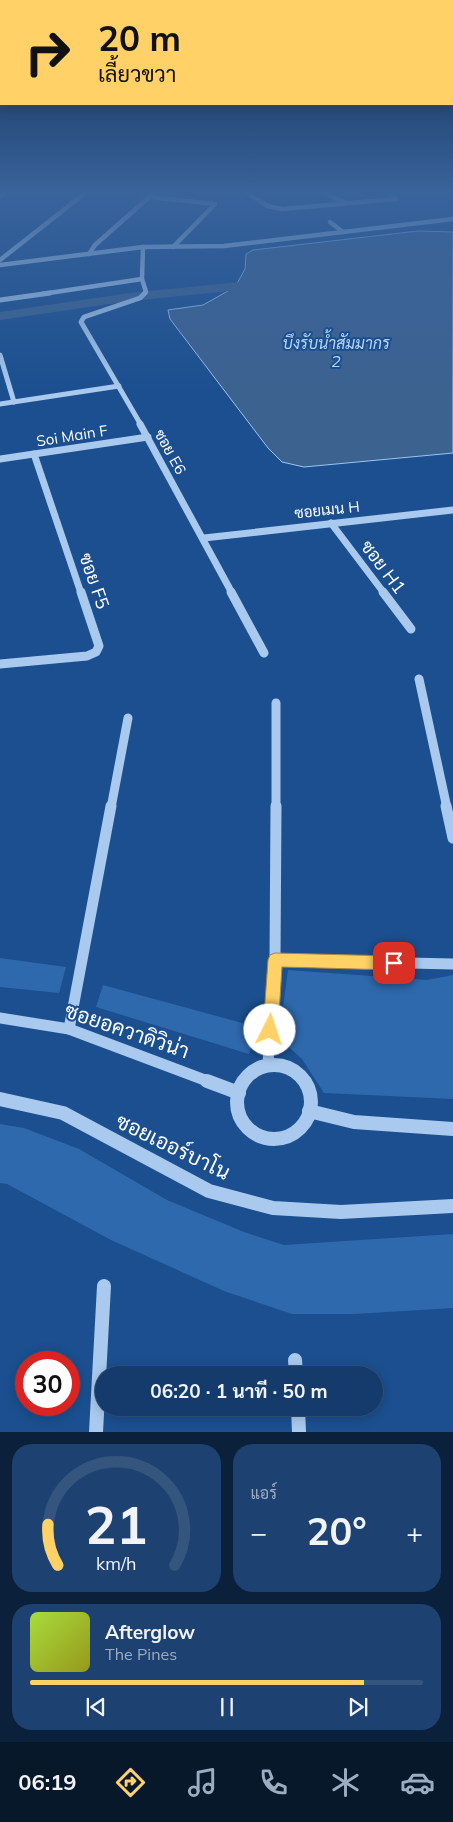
<!DOCTYPE html>
<html lang="th">
<meta charset="utf-8">
<style>
:root{--surface:#143b6b;--page:#1d4271;--text:#f1f3f6;--muted:#9dadc1;--line:#33557e;--accent:#ffd166}
body{margin:0;font-family:Mulish,Sarabun,sans-serif;background:var(--page);color:var(--text);height:100vh;display:flex;flex-direction:column;font-size:19px;white-space:nowrap}
*{box-sizing:border-box;margin:0}
p{font-size:16px;color:var(--muted)}
.icon{flex:none;width:28px;height:28px;fill:none;stroke:currentColor;stroke-width:2;stroke-linecap:round;stroke-linejoin:round}
.map{position:relative;height:1432px;overflow:hidden}
.drawer{display:flex;flex-direction:column;gap:12px;padding:12px;background:#0b203b;flex:1}
.drawer>*{flex:none}
.hud{position:absolute;left:0px;top:0px;width:454px;height:105px;box-shadow:0 2px 12px #0003,0 0 0 1px var(--line);background:#ffd166;color:#111;overflow:hidden}
.speed{position:absolute;left:15px;top:1351px;display:flex;gap:10px;font-size:25px;font-weight:700;text-align:center}
.speed>*{display:grid;place-content:center;width:65px;height:65px;border-radius:50%;background:var(--surface);box-shadow:0 2px 12px #0003,0 0 0 1px var(--line);line-height:1}
.speed .limit{border:8px solid #d22;background:#fff;color:#111}
.pin{position:absolute;display:grid;place-items:center;width:42px;height:42px;color:#fff;margin:-21px;border-radius:10px;box-shadow:0 2px 8px #0006}
.me{position:absolute;width:55px;margin:-28px;rotate:4deg;stroke-linejoin:round;filter:drop-shadow(0 0 4px #0008)}
.turn{display:flex;align-items:center;gap:18px;height:105px;padding:0 15px;font-size:22px}
.turn .icon{width:65px;height:65px;stroke-width:2.5}
.turn b{display:block;font-size:35px;line-height:42px}
.big{font-size:38px;font-weight:700;line-height:1.1}
.drawer .widget{flex:1;display:flex;flex-direction:column;justify-content:center;gap:8px;min-width:0;padding:0 18px;border-radius:20px;background:var(--page)}
.drawer .dial{align-items:center;gap:0}
.dial svg{height:130px;overflow:visible;fill:none;stroke:var(--line);stroke-width:7;stroke-linecap:round;text-anchor:middle}
.dial text{fill:var(--text);stroke:none}
.song{display:flex;align-items:center;gap:15px}
.cover{width:60px;height:60px;border-radius:8px;background:linear-gradient(135deg,hsl(80 70% 55%),hsl(60 70% 35%))}
.played{height:5px;border-radius:2px;background:linear-gradient(90deg,var(--accent) 85%,var(--line) 85%)}
.keys{display:flex;justify-content:space-around;direction:ltr}
.heat{display:flex;justify-content:space-between;align-items:center;font-size:28px;direction:ltr}
.drawer .tiles{flex:1;display:grid;gap:12px;grid-template-columns:1fr 1fr}
.widget:last-child{grid-column:span 2}
.trip{position:absolute;left:95px;top:1366px;width:288px;height:50px;border-radius:25px;background:var(--surface);box-shadow:0 2px 12px #0003,0 0 0 1px var(--line);font-weight:700;line-height:50px;text-align:center}
.tab-bar{display:flex;height:80px;justify-content:space-around;align-items:center;background:#08182b;color:var(--muted)}
.tab-bar .icon{width:35px;height:35px}
.tab-bar .selected{color:var(--accent)}
.tab-bar b{font-size:22px;color:var(--text)}
.map>svg:first-child{display:block}
.green{fill:#2e69ad}
.water{fill:#3c6290;stroke:#9cc4f0}
.lines{fill:none;stroke-linecap:round;stroke-linejoin:round}
.canal{fill:#3c6290;fill-rule:evenodd}
.minor-far5{stroke:#a9c9ee;stroke-width:4.5}
.minor-far4{stroke:#a9c9ee;stroke-width:5}
.minor-far3{stroke:#a9c9ee;stroke-width:7}
.minor-far2{stroke:#a9c9ee;stroke-width:9}
.minor-far1{stroke:#a9c9ee;stroke-width:11}
.minor{stroke:#a9c9ee;stroke-width:14}
.route{fill:#ffd166;stroke:#a68842}
.labels{text-anchor:middle;stroke-width:4;stroke-linejoin:round;paint-order:stroke}
.far-street-label{font-size:15px;fill:#fff;stroke:#1b4f8f}
.far-water-label{font-size:16px;font-style:italic;fill:#b5d3f5;stroke:#1b4f8f}
.street-label{font-size:18px;fill:#fff;stroke:#1b4f8f}
.near-street-label{font-size:21px;fill:#fff;stroke:#1b4f8f}
</style>
<div class="map">
<svg width="453" height="1432" viewBox="0 0 453 1432">
<rect width="100%" height="100%" fill="#1b4f8f"/>
<g class="green">
<path d="M0,958L66,967L59,993L0,987Z"/>
<path d="M288,970L427,980L453,975V1099L324,1093L302,1059L279,1038Z"/>
<path d="M103,985L257,1027L249,1054L96,1007Z"/>
<path d="M0,1124L24,1128L79,1149L167,1200L244,1232L284,1245L453,1234V1308L355,1314H292L224,1291L111,1240L7,1184L0,1183Z"/>
</g>
<path class="water" d="M418,231L453,232V453L304,467L282,462L268,448L170,319L168,310L203,305L235,287L245,269L246,254L253,250Z"/>
<g class="lines">
<path class="canal" d="M240,282L270,289L272,292L266,296L240,290L130,301L0,320V312L130,293Z"/>
<g class="minor-far5">
<path d="M242,190L268,206L282,209L396,199"/>
<path d="M320,190L345,203"/>
<path d="M384,190L396,199"/>
<path d="M0,196L9,190"/>
<path d="M150,197L215,204L173,247"/>
<path d="M330,222L343,232"/>
<path d="M143,247L142,279L146,292L144,294"/>
<path d="M89,254L95,245L157,190"/>
<path d="M0,260L89,190"/>
<path d="M0,265L143,247L224,246L453,219"/>
<path d="M42,294L142,279"/>
</g>
<g class="minor-far4">
<path d="M0,300L50,293"/>
<path d="M0,355L14,402"/>
<path d="M0,404L119,386"/>
<path d="M141,425L81,322L84,317L140,298L145,293"/>
</g>
<g class="minor-far3">
<path d="M140,424L232,593"/>
<path d="M34,454L81,593"/>
<path d="M0,459L148,437"/>
<path d="M331,523L384,593"/>
<path d="M204,538L453,510"/>
</g>
<g class="minor-far2">
<path d="M231,592L264,653"/>
<path d="M383,592L411,629"/>
<path d="M0,664L87,656L96,652L99,646L81,592"/>
<path d="M419,679L447,808"/>
<path d="M111,808L128,718"/>
<path d="M276,808V703"/>
</g>
<g class="minor-far1">
<path d="M446,806L453,838"/>
<path d="M275,960L453,964"/>
<path d="M0,1018L69,1029L210,1082"/>
<path d="M69,1029L111,806"/>
<path d="M268,1064L275,960L276,806"/>
</g>
<g class="minor">
<circle cx="274" cy="1102" r="37"/>
<path d="M207,1081L239,1093"/>
<path d="M0,1099L63,1113L209,1191L273,1208L341,1212L453,1206"/>
<path d="M309,1111L354,1122L453,1129"/>
<path d="M295,1360L296,1375"/>
<path d="M298,1408L299,1432"/>
<path d="M96,1432L104,1286"/>
</g>
</g>
<linearGradient id="sky" x2="0" y2="1"><stop stop-color="#0f2b4f"/><stop offset="0.49" stop-color="#39639b"/><stop offset="1" stop-color="#39639b" stop-opacity="0"/></linearGradient>
<rect width="453" height="391" fill="url(#sky)"/>
<path class="route" d="M275,953L394,956L399,958L401,963L399,968L394,970L282,967L278,1030L276,1035L270,1037L265,1035L263,1030L268,960L270,955Z"/>
<g class="labels">
<g class="far-street-label">
<text transform="translate(72 436) rotate(-9)" y="5">Soi Main F</text>
<text transform="translate(170 452) rotate(61)" y="5">ซอย E6</text>
<text transform="translate(327 510) rotate(-6)" y="5">ซอยเมน H</text>
</g>
<g class="far-water-label">
<text x="336" y="349">บึงรับน้ำสัมมากร<tspan x="336" dy="18">2</tspan></text>
</g>
<g class="street-label">
<text transform="translate(383 567) rotate(53)" y="6">ซอย H1</text>
<text transform="translate(94 581) rotate(71)" y="6">ซอย F5</text>
</g>
<g class="near-street-label">
<text transform="translate(127 1031) rotate(19)" y="7">ซอยอควาดิวิน่า</text>
<text transform="translate(173 1147) rotate(26)" y="7">ซอยเออร์บาโน</text>
</g>
</g>
</svg>
<div class="speed"><div class="limit">30</div></div>
<div class="pin" style="left:394px;top:963px;background:#d93025"><svg class="icon" aria-label="arrive" viewBox="0 0 24 24"><path d="M6 21V4h12l-3 4 3 4H6"/></svg></div>
<svg class="me" style="left:270px;top:1030px" viewBox="-20 -20 40 40"><circle r="19" fill="#fff"/><path d="M0-13L10 11 0 6-10 11z" fill="#ffd166"/></svg>
<div class="trip">06:20 · 1 นาที · 50 m</div>
<div class="hud">
<div class="turn"><svg class="icon" aria-label="right" viewBox="0 0 24 24"><path d="M7 20v-9h11M14 6l5 5-5 5"/></svg><div><b>20 m</b>เลี้ยวขวา</div></div>
</div>
</div>
<section class="drawer">
<div class="tiles">
<div class="widget dial"><svg viewBox="0 0 100 80">
<path d="M14 69A42 42 0 1 1 86 69"/>
<path d="M14 69A42 42 0 0 1 8 44" stroke="#ffd166"/>
<text x="50" y="56" font-size="32" font-weight="700">21</text>
<text x="50" y="72" font-size="11">km/h</text>
</svg></div>
<div class="widget"><p>แอร์</p>
<div class="heat"><a>−</a><b class="big">20°</b><a>+</a></div>
</div>
<div class="widget">
<div class="song"><i class="cover"></i><div><b>Afterglow</b><p>The Pines</p></div></div>
<div class="played"></div>
<div class="keys"><svg class="icon" aria-label="previous" viewBox="0 0 24 24"><path d="M18 5L8 12l10 7zM5 5v14"/></svg><svg class="icon" aria-label="pause" viewBox="0 0 24 24"><path d="M8 5v14M16 5v14"/></svg><svg class="icon" aria-label="next" viewBox="0 0 24 24"><path d="M6 5l10 7-10 7zM19 5v14"/></svg></div>
</div>
</div>
</section>
<nav class="tab-bar">
<b>06:19</b>
<svg class="icon selected" aria-label="directions" viewBox="0 0 24 24"><path d="M12 3l9 9-9 9-9-9zM9 14v-3h6M13 9l2 2-2 2"/></svg>
<svg class="icon" aria-label="music" viewBox="0 0 24 24"><path d="M9 18V5l10-2v13"/><circle cx="6" cy="18" r="3"/><circle cx="16" cy="16" r="3"/></svg>
<svg class="icon" aria-label="phone" viewBox="0 0 24 24"><path d="M5 4h4l2 5-3 2q2 4 5 5l2-3 5 2v4C11 20 4 13 5 4z"/></svg>
<svg class="icon" aria-label="climate" viewBox="0 0 24 24"><path d="M12 3v18M4 7l16 10M4 17L20 7"/></svg>
<svg class="icon" aria-label="car" viewBox="0 0 24 24"><path d="M5 17H2v-5l4-1 3-4h7l3 4 3 1v5h-3M9 17h6M6 11h13"/><circle cx="7" cy="17" r="2"/><circle cx="17" cy="17" r="2"/></svg>
</nav>
